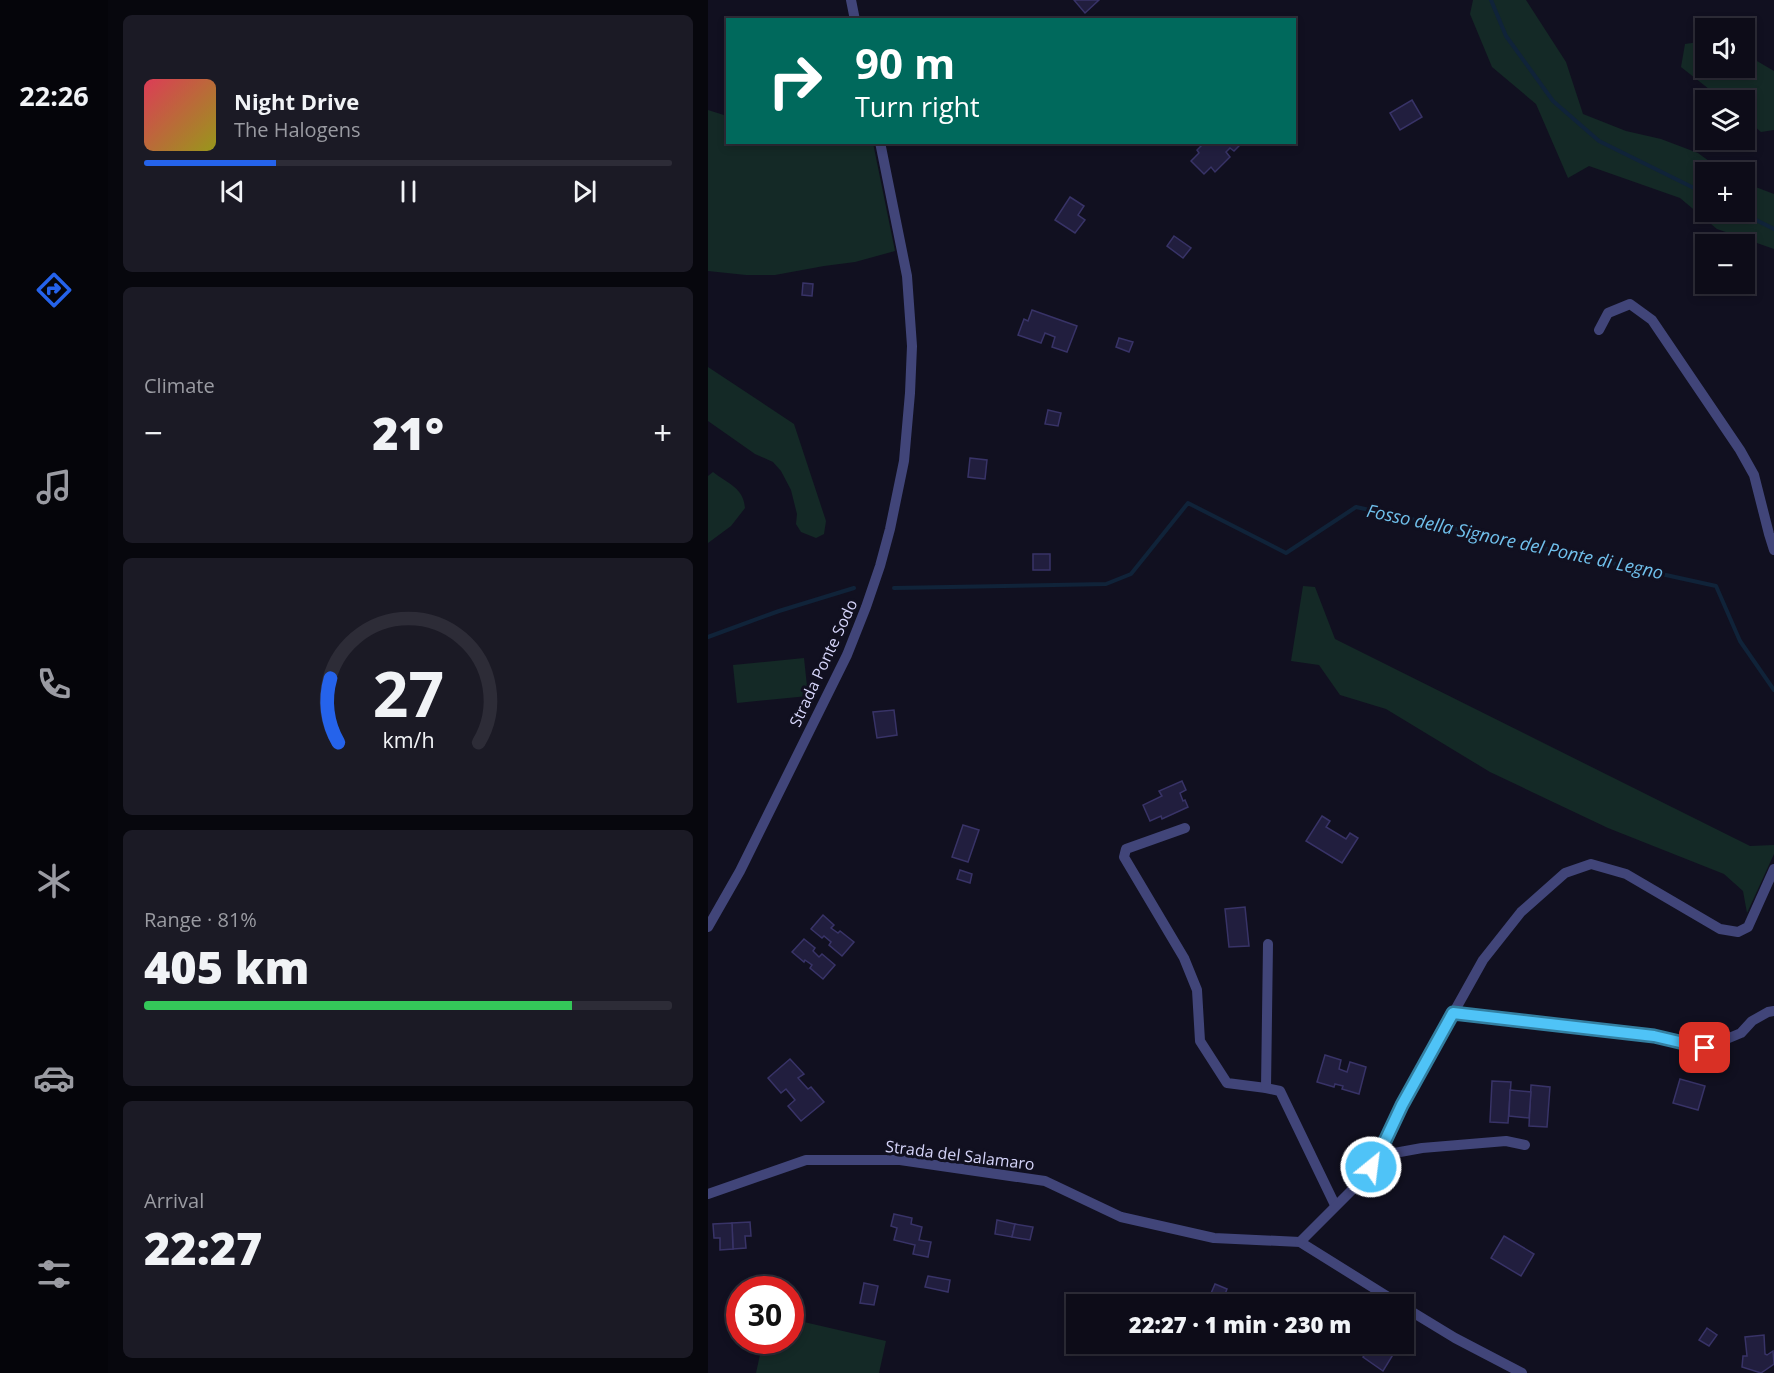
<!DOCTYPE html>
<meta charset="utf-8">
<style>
:root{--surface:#0d0c18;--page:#1b1a25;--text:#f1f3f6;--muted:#9a9ba2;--line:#2d2c37;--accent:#2563eb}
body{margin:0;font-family:"Open Sans",sans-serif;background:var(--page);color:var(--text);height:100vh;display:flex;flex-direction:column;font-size:22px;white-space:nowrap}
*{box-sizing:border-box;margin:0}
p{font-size:20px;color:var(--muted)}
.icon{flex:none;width:33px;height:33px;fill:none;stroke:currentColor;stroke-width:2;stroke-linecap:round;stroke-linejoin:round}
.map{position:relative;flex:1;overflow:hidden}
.panel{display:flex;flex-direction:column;gap:15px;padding:15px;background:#07070d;width:600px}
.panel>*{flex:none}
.banner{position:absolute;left:18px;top:18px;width:570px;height:126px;border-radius:0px;box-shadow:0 3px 9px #0003,0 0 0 2px var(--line);background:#00695c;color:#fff;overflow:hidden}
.tools{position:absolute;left:987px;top:18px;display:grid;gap:12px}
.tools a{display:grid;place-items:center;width:60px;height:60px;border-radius:0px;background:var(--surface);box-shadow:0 3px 9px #0003,0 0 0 2px var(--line);font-size:30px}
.speed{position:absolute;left:18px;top:1276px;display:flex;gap:12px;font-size:30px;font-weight:700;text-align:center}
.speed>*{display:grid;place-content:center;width:78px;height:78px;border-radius:50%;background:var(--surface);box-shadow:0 3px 9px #0003,0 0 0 2px var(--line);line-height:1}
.speed .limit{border:9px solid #d22;background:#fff;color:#111}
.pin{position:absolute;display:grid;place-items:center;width:51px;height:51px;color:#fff;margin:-26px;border-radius:12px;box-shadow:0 3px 9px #0006}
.me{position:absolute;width:66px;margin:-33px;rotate:29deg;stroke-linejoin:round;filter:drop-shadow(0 0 4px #0008)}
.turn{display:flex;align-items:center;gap:21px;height:126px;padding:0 30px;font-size:27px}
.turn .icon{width:78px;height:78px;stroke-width:2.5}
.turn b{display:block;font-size:42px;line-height:51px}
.big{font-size:45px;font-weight:800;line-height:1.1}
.panel .tile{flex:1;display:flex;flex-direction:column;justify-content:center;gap:9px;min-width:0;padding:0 21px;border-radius:9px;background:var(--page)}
.panel .dial{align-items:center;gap:0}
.dial svg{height:156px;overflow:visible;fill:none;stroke:var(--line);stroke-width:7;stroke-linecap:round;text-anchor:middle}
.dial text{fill:var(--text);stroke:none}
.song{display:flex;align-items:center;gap:18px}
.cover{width:72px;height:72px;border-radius:9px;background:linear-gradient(135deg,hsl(350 70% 55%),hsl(60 70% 35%))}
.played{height:6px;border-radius:3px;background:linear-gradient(90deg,var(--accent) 25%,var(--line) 25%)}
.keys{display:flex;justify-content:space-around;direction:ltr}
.heat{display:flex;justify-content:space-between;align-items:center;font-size:33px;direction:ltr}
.charge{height:9px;border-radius:4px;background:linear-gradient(90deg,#34c759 81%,var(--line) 0)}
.trip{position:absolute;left:358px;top:1294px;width:348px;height:60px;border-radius:0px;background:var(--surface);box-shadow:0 3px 9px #0003,0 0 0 2px var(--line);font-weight:800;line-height:60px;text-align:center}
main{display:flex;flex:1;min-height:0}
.tab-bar{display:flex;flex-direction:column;width:108px;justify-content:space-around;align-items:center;background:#05050a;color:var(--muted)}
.tab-bar .icon{width:42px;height:42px}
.tab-bar .current{color:var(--accent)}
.tab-bar b{font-size:27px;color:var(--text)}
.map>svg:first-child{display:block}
.green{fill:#142926}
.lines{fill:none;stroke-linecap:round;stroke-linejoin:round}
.stream{stroke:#102339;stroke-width:4}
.building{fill:#211e3e;stroke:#383367;stroke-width:1.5}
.street{stroke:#414579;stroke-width:10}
.route-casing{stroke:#337fa1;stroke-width:15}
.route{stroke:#4fc3f7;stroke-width:10}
.labels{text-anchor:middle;stroke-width:6;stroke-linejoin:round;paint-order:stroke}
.street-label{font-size:16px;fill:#d5d4f9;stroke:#111020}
.water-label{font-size:18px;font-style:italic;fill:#70c0ec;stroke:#111020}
</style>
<main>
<nav class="tab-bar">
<b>22:26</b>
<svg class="icon current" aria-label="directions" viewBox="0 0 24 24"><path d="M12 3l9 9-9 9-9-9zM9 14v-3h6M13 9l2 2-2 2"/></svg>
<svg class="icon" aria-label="music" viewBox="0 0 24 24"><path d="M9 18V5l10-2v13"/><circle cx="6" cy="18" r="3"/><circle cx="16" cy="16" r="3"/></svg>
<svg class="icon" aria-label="phone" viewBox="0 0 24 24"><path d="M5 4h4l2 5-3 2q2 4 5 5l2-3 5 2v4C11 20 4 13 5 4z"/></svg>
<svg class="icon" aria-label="climate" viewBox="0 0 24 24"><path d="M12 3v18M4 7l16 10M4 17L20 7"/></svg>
<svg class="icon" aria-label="car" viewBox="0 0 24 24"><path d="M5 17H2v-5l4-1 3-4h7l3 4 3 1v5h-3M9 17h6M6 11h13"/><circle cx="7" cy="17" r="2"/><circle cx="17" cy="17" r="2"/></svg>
<svg class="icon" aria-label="filters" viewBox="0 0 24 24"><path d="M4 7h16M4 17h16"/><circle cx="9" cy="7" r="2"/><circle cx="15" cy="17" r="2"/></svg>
</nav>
<section class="panel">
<div class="tile">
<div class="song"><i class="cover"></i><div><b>Night Drive</b><p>The Halogens</p></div></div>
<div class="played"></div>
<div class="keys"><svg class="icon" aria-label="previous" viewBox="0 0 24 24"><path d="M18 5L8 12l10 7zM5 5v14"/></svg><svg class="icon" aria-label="pause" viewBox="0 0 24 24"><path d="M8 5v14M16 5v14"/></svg><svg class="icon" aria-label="next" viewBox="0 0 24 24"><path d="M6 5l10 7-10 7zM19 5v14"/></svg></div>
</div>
<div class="tile"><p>Climate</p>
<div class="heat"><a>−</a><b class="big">21°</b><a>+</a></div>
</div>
<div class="tile dial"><svg viewBox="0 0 100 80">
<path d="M14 69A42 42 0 1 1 86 69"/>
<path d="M14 69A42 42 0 0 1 10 36" stroke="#2563eb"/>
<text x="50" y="56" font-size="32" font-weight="700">27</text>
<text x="50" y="72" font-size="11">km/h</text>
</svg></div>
<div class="tile"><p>Range · 81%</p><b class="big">405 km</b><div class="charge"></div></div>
<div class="tile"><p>Arrival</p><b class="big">22:27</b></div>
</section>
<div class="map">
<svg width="1066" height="1373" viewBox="0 0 1066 1373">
<rect width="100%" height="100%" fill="#111020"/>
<g class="green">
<path d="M765,0H818L858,62L875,114L918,131L953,139L990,153L1016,172H998V212H1036L1037,183L1066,194V249L1009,229L972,198L881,166L860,178L828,104L784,67L762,14Z"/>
<path d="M997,41L998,68H1036L1037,54L1066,71V130L1053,132L1037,118L1036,100H1015L973,67L977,44Z"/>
<path d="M0,110L19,116L20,142L165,143L187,251L147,262L116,266L67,275H38L0,271Z"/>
<path d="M0,367L86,424L118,521L116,534L108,538L93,532L88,524L89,514L83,490L73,471L65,462L47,454L0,421Z"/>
<path d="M5,472C19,483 36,488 37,508L23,526L0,543V476Z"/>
<path d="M595,586L607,587L627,639L1042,846L1066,845V854L1039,913L1035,891L1016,874L900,828L782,772L678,709L632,695L611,665L583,661Z"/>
<path d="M96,658L100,696L29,703L25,665Z"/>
<path d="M83,1319L178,1341L171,1373H48L55,1341H82Z"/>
</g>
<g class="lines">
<g class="stream">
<path d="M783,0L798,36L845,101L891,141L998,194"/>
<path d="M1032,212L1066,229"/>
<path d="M186,588L398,584L423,574L480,503L578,553L648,507L1008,586L1032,641L1066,690"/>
<path d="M0,637L71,611L146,588"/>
</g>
</g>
<g class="building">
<path d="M366,0H391L377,13Z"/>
<path d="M704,100L714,117L692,130L682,113Z"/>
<path d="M497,142H530L532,145L526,151L522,148L518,152L522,157L507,172L503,167L496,174L483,161L491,153L489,150Z"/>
<path d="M362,197L376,206L370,215L377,220L367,233L347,220Z"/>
<path d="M466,236L483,248L475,258L459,246Z"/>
<path d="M95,283L105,284L104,296L94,295Z"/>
<path d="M324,310L369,326L359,352L344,347L347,337L337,333L333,343L310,335L316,319L320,321Z"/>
<path d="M411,338L425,342L421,352L408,347Z"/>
<path d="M340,410L353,413L350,426L337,424Z"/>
<path d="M262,458L279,460L277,479L260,477Z"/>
<rect x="325" y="554" width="17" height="16"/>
<path d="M186,710L189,735L169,738L165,712Z"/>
<path d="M474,781L478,790L472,793L475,801L477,800L480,807L454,819L453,816L442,821L435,805L454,796L451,791Z"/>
<path d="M614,816L622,821L618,827L638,839L642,833L650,838L634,863L598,841Z"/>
<path d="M255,825L271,830L260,862L244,857Z"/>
<path d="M252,870L264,874L262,883L249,879Z"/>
<path d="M537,907L541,946L521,947L517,909Z"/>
<path d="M115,915L126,925L123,928L130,933L132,931L146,942L134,956L121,945L123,942L116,936L114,938L103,929Z"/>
<path d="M96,939L107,948L105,951L111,957L114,954L127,965L115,979L102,968L104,965L97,960L96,962L84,952Z"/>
<path d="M617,1055L633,1060L631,1069L639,1072L642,1062L658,1067L651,1094L634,1089L635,1086L627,1084L626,1087L609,1082Z"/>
<path d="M82,1059L96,1074L90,1078L100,1089L103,1087L116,1102L93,1121L80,1106L87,1100L78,1089L73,1093L60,1078Z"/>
<path d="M972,1079L997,1086L990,1110L965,1103Z"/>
<path d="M784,1081L803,1082L800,1123L782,1122Z"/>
<path d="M823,1085L842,1087L839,1127L821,1126Z"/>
<path d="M802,1090L823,1092L821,1118L801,1116Z"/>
<path d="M186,1214L204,1218L203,1224L214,1227L211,1240L223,1242L220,1257L205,1254L207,1245L186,1240L189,1228L183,1226Z"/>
<path d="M289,1220L307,1224L304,1237L287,1234Z"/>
<path d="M42,1222L43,1236H37L38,1248L25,1249L24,1223Z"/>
<path d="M24,1223L25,1249L12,1250V1238H6L5,1224Z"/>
<path d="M307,1224L325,1227L322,1240L304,1237Z"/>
<path d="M796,1236L826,1254L813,1276L783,1258Z"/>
<path d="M220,1276L242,1280L240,1292L217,1287Z"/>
<path d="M156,1283L170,1286L166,1305L152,1303Z"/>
<path d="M507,1284L519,1289L513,1305H498Z"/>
<path d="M999,1328L1009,1335L1001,1346L991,1340Z"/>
<path d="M1056,1335L1057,1354L1059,1355L1065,1351L1066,1364L1053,1373L1034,1367L1035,1356H1039L1037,1337Z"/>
<path d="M664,1344H673L686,1353L675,1371L655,1357Z"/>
</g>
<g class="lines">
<g class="street">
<path d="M143,0L147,20"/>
<path d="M891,330L900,313L922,304L944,320L1032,450L1046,475L1061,534L1066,550"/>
<path d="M477,828L418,849L416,857L476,958L489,990L492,1041L519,1083L558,1088L572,1091L627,1205"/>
<path d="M0,927L32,871L139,655L158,607L172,566L182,529L196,461L202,393L204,346L199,276L172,142"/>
<path d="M745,1013L946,1036L997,1048L1033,1033L1044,1021L1060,1012L1066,1011"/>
<path d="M558,1088L560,944"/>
<path d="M670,1156L694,1105L775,960L813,912L857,873L883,864L918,874L1012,929L1030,932L1040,927L1066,869"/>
<path d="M0,1194L98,1160H192L337,1181L413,1217L506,1238L592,1242L693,1305"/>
<path d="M592,1242L656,1178L670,1156L714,1148L798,1141L817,1145"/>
<path d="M696,1307L747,1338L814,1373"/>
</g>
</g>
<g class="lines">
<g class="route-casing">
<path id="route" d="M663,1167L670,1156L694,1105L745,1013L946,1036L997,1048"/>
</g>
<use href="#route" class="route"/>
</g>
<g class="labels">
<g class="street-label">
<text transform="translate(115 663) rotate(-65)" y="6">Strada Ponte Sodo</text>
<text transform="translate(252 1155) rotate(7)" y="6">Strada del Salamaro</text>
</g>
<g class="water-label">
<text transform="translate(807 542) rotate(12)" y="6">Fosso della Signore del Ponte di Legno</text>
</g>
</g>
</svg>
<div class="tools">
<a><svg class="icon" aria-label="sound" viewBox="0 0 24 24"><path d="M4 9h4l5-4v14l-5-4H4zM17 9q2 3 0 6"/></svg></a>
<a><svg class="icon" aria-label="layers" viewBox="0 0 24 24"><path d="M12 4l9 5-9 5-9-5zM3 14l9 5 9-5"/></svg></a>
<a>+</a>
<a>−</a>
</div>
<div class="speed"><div class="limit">30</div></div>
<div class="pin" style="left:997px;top:1048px;background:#d93025"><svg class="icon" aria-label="arrive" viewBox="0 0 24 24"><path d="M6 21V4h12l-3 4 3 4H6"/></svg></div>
<svg class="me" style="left:663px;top:1167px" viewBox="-20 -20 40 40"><circle r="17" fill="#4fc3f7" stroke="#fff" stroke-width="3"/><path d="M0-11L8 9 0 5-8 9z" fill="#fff"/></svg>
<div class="trip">22:27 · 1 min · 230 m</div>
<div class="banner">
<div class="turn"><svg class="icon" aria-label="right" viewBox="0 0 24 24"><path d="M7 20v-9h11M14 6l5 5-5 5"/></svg><div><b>90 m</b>Turn right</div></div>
</div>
</div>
</main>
